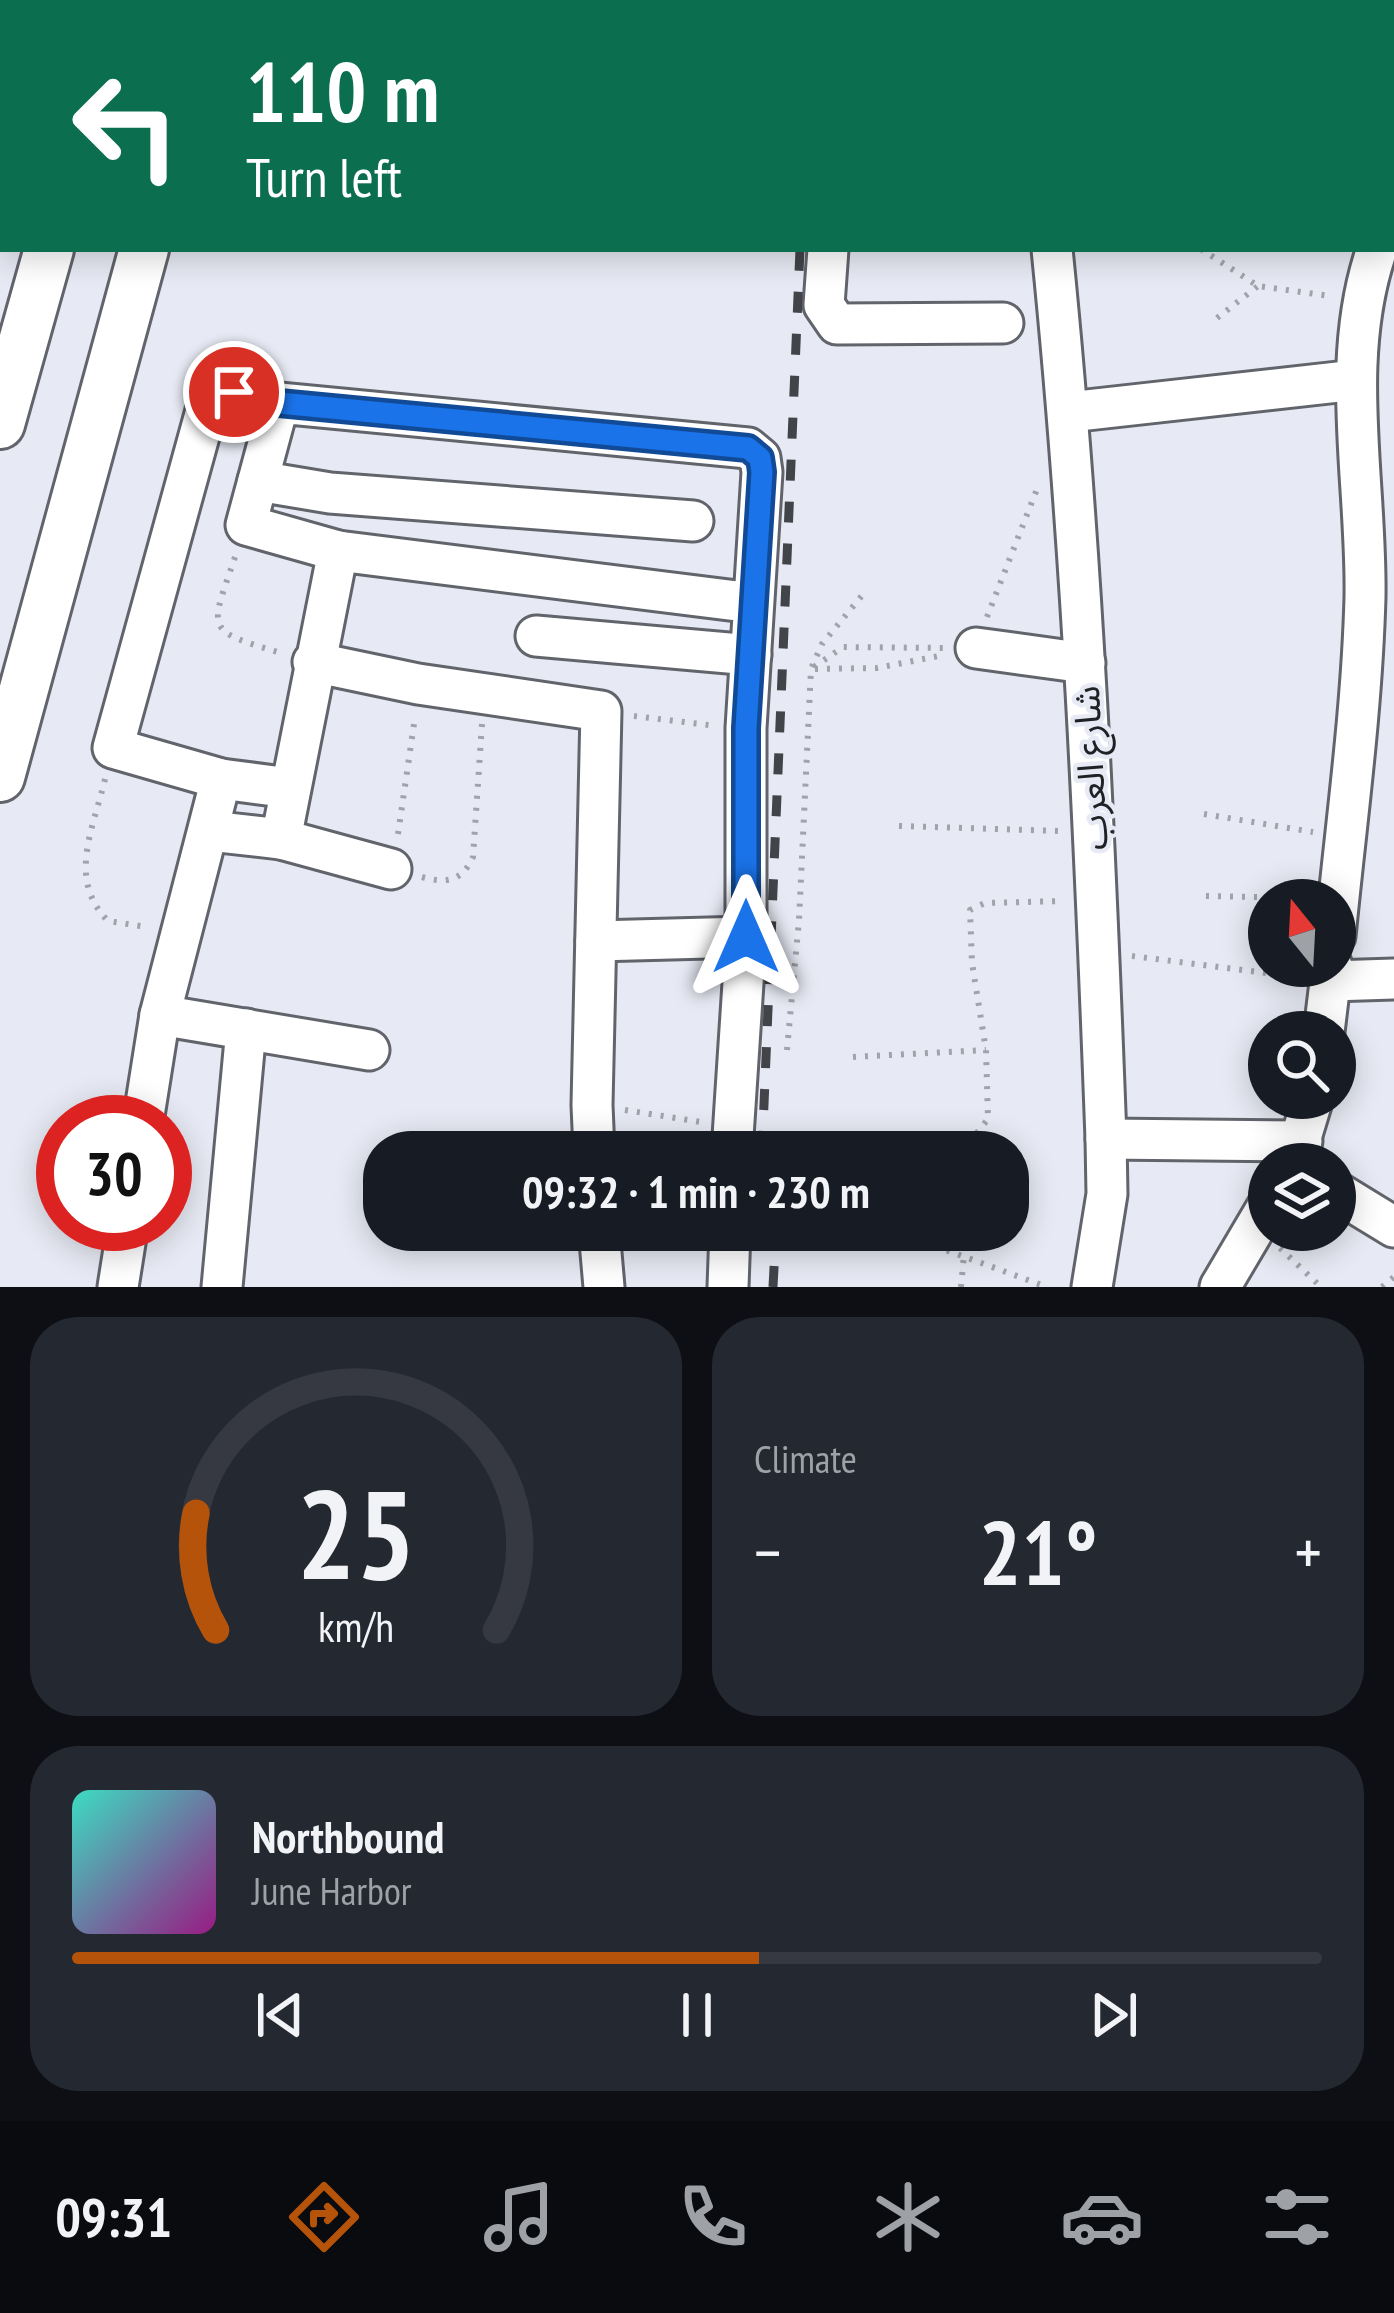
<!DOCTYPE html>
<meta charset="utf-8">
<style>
:root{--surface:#171b24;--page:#242831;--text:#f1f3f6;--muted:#9ea1a6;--line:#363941;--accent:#b45309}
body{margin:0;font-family:"PT Sans Narrow","Noto Sans Arabic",sans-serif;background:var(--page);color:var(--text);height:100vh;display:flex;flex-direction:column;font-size:45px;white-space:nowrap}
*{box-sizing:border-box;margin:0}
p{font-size:39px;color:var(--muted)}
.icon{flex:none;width:66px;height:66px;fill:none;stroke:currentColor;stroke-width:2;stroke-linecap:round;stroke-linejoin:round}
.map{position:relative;height:1287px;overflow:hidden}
.panel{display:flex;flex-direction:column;gap:30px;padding:30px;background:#0d0f14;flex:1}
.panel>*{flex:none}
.banner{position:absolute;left:0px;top:0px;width:1395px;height:252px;box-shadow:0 6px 30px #0003;background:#0b6e4f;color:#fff;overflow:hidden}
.needle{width:78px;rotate:342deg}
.buttons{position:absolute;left:1248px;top:879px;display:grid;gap:24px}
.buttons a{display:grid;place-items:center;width:108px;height:108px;border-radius:50%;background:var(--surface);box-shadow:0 6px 30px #0003;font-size:60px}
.speed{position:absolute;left:36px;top:1095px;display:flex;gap:24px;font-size:60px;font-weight:700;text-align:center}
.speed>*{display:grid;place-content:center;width:156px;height:156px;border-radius:50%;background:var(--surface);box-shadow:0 6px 30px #0003;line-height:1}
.speed .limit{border:18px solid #d22;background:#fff;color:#111}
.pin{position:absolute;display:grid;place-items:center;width:102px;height:102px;color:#fff;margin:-51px;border:6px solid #fff;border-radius:50%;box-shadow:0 3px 12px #0007}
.me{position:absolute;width:132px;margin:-66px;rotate:0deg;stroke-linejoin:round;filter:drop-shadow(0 0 9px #0008)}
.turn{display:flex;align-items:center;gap:42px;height:252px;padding:0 48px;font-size:54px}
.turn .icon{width:156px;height:156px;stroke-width:2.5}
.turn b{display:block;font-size:84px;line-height:102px}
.big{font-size:90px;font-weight:600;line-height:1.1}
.panel .card{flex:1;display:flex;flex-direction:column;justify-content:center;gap:18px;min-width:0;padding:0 42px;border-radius:48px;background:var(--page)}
.panel .dial{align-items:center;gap:0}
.dial svg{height:312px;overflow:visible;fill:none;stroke:var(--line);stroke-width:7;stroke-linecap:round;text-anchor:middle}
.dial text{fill:var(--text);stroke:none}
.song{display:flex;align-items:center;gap:36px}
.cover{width:144px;height:144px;border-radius:18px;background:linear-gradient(135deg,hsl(170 70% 55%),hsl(310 70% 35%))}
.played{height:12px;border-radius:6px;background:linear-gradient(90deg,var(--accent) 55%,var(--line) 55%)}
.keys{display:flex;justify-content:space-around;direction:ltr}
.heat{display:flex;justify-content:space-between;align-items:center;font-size:66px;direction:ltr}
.panel .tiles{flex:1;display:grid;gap:30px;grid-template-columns:1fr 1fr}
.card:last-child{grid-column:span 2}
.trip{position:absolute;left:363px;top:1131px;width:666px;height:120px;border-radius:48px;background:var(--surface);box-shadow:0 6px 30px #0003;font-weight:600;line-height:120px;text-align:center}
.tab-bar{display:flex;height:192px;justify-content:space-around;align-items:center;background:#090b0e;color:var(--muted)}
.tab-bar .icon{width:84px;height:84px}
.tab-bar .current{color:var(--accent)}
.tab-bar b{font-size:54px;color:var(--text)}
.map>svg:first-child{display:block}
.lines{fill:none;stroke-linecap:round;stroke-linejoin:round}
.minor-casing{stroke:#62646c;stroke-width:45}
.major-casing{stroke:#62646c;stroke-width:54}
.path{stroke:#a1a3ab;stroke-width:6;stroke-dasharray:3 9;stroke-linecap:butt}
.minor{stroke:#fff;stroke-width:39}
.major{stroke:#fff;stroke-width:48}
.rail{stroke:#434449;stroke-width:9;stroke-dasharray:21 21;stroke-linecap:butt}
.route-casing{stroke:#114b97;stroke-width:30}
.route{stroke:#1a73e8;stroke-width:21}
.labels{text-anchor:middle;stroke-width:9;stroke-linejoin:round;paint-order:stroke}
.street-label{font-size:36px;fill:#202124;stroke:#e7eaf4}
</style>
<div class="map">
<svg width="1394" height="1287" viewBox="0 0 1394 1287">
<rect width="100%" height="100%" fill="#e7eaf4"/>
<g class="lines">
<g class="minor-casing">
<g id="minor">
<path d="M1031,0L1032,3"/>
<path d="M288,3L291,0"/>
<path d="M845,3V0"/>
<path d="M1392,68H1394"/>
<path d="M1392,223L1394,221"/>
<path d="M828,249L824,305L837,324L1003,323"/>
<path d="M1052,249C1082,545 1095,842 1106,1139L1107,1194L1092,1287"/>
<path d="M279,403C253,397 229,385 207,407L113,748L221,779L290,788"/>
<path d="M1069,412L1356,380"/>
<path d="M258,481L330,493L693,521"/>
<path d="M536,636L751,655"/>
<path d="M976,648L1085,663"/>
<path d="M313,662L418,684L601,711L592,1105L594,1152"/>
<path d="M210,831L281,839L391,869"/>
<path d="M281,839L338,551"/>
<path d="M1335,936C1346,824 1362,710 1365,597C1367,481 1338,361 1377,249"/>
<path d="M596,941L746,937"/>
<path d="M1331,981L1394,979"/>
<path d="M160,1015L369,1050"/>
<path d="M1324,1032L1332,966"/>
<path d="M143,1122L160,1015L221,779"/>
<path d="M1106,1139L1302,1141"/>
<path d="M732,1152L746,937V728L762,472L760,458L748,448L279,403L246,525L338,551L753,603"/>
<path d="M1293,1164L1313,1098"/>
<path d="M1335,1191L1394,1227"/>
<path d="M599,1230L604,1287"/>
<path d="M118,1287L128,1224"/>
<path d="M222,1287L246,1029"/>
<path d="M728,1287L730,1230"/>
<path d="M1220,1287L1269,1204"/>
</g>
</g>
<g class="major-casing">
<g id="major">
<path d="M117,3L118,0"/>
<path d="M210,3L211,0"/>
<path d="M0,424L49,249"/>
<path d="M0,777L144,249"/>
</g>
</g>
<g class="path">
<path d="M1247,0V3"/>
<path d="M1309,0L1310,3"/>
<path d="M1201,249L1258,286L1330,296"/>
<path d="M1217,318L1258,286"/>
<path d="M235,557C210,631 203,630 281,653"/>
<path d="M987,617L1037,489"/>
<path d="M814,667L843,647L945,648"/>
<path d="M815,669L877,668L944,655"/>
<path d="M634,716L717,726"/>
<path d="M105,779C93,830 67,879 108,921L147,927"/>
<path d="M1204,814L1313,832"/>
<path d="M899,826L1060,831"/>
<path d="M398,834L415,717"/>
<path d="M422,877C447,884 462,881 473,857L482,724"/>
<path d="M1206,896L1305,898"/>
<path d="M1132,956L1298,977"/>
<path d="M787,1050L799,920L811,669L822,644L864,593"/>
<path d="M853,1057L986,1050"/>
<path d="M625,1110L701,1122"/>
<path d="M895,1152L976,1134L988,1119L986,1050L972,963L970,910L985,903L1063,901"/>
<path d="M866,1230L902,1234L1047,1287"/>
<path d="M1280,1248L1321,1287"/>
<path d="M961,1287L964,1255"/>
<path d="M1382,1287L1394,1277"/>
</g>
<use href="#minor" class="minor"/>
<use href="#major" class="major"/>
<g class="rail">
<path d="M810,3V0"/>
<path d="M762,1152L800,249"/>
<path d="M773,1287L776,1230"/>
</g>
</g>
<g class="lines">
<g class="route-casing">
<path id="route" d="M234,392L279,403L748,448L760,458L762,472L746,728V937"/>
</g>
<use href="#route" class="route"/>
</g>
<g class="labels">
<g class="street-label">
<text transform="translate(1090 768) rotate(-93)" y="13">شارع العرب</text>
</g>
</g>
</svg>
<div class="buttons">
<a><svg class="needle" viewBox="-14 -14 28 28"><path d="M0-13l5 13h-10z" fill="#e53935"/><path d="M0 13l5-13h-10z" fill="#9ea1a6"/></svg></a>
<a><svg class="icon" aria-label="search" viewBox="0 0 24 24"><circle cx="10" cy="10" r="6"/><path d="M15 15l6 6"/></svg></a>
<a><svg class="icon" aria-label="layers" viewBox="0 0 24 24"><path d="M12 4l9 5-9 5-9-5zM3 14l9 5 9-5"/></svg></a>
</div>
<div class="speed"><div class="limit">30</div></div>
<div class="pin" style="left:234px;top:392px;background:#d93025"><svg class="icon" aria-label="arrive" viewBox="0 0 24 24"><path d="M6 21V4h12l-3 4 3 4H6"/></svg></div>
<svg class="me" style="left:746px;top:937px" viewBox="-20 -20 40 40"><path d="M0-17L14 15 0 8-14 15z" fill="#1a73e8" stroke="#fff" stroke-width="4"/></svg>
<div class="trip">09:32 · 1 min · 230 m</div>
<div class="banner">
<div class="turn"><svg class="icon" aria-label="left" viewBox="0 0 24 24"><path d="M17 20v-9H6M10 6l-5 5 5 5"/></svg><div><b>110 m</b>Turn left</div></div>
</div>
</div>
<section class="panel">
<div class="tiles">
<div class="card dial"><svg viewBox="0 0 100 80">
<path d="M14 69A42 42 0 1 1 86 69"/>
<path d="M14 69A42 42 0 0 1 9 39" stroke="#b45309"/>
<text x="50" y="56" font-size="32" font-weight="700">25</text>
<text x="50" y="72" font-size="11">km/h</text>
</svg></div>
<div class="card"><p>Climate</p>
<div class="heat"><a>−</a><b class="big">21°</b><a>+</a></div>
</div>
<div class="card">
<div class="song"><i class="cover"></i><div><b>Northbound</b><p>June Harbor</p></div></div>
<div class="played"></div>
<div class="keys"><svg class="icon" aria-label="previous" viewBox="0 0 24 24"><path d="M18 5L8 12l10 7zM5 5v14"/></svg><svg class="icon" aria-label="pause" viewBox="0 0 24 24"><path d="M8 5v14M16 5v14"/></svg><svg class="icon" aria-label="next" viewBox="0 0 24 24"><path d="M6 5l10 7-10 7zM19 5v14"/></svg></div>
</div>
</div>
</section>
<nav class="tab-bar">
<b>09:31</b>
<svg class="icon current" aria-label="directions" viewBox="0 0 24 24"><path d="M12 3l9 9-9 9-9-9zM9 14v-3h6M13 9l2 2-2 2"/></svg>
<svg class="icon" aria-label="music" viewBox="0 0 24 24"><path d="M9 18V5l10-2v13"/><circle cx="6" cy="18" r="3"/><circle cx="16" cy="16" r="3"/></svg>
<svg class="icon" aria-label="phone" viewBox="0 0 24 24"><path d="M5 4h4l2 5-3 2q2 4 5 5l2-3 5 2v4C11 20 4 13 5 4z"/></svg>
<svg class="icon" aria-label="climate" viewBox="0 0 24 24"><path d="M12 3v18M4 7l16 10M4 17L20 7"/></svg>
<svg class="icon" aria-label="car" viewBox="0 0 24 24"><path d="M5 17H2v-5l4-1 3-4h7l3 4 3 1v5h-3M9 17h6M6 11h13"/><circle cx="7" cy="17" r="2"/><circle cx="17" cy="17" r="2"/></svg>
<svg class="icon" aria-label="filters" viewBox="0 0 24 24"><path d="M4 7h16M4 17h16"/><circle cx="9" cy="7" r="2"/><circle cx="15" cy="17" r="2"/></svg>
</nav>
